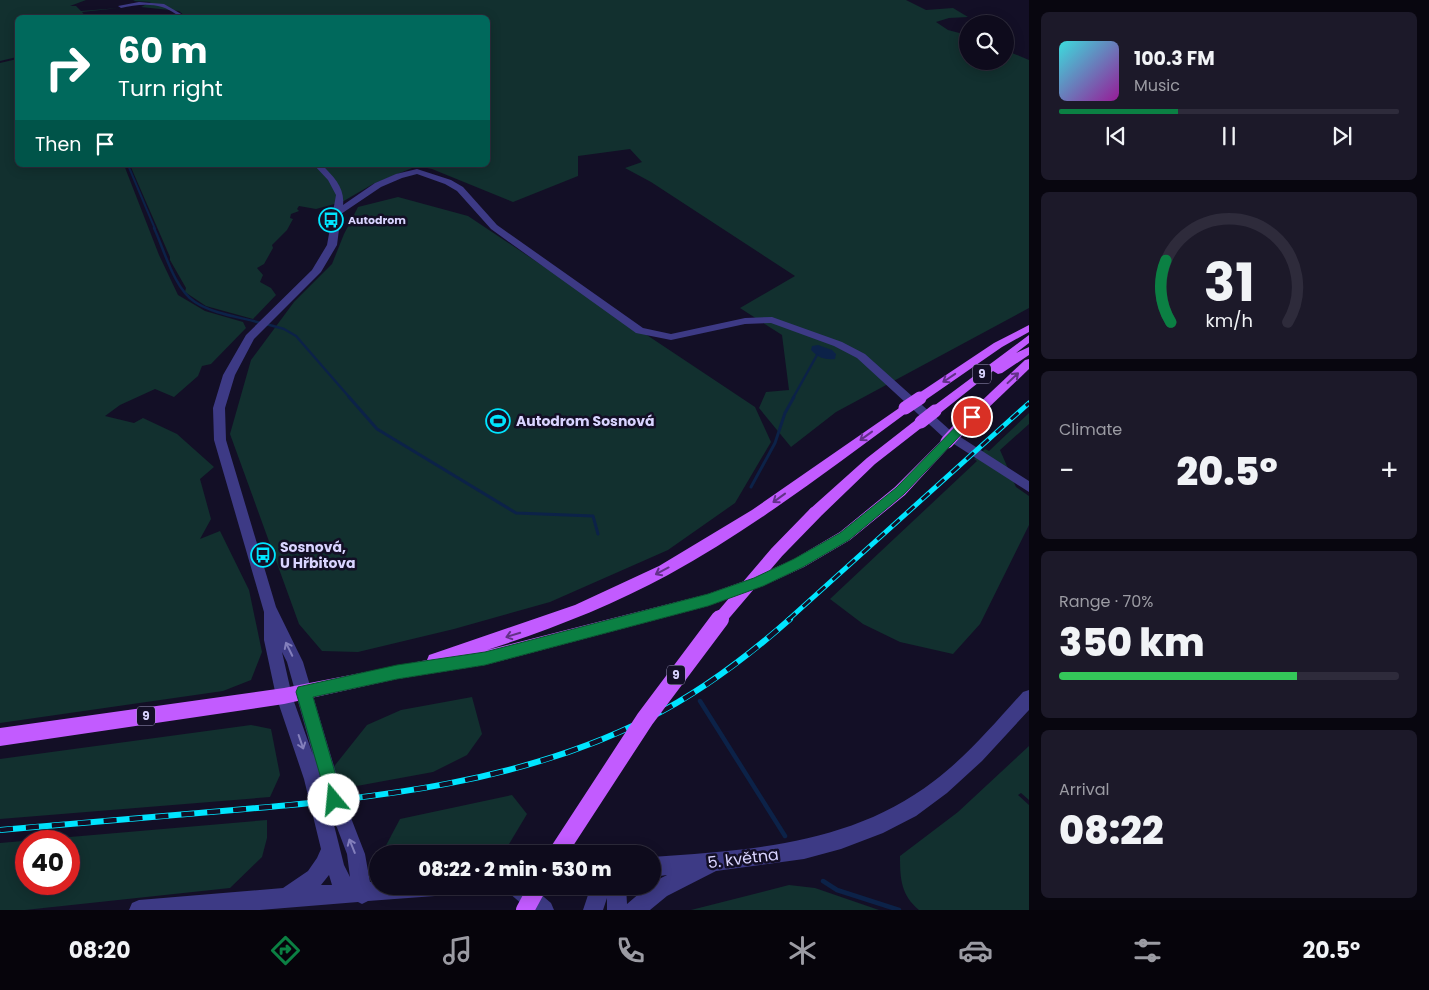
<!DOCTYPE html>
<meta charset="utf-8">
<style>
:root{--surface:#0e0b1c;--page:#1c1929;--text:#f1f3f6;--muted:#9b9ba3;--line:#2e2b3b;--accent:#0b8043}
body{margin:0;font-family:Poppins,sans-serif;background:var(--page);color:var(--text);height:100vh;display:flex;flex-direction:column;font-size:19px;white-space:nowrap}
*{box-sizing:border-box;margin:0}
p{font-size:16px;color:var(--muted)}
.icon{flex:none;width:28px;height:28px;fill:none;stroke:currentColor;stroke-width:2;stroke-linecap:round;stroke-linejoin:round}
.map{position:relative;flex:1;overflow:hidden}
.sheet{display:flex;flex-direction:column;gap:12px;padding:12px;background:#08060f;width:400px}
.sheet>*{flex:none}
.hud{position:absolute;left:15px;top:15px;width:475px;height:152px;border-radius:8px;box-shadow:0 2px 12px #0003,0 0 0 1px var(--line);background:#00695c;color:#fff;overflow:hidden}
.buttons{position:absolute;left:959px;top:15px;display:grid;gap:10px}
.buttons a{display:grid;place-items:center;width:55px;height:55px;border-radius:50%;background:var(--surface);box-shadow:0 2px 12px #0003,0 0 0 1px var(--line);font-size:25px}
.speed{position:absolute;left:15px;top:830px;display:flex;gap:10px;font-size:25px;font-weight:700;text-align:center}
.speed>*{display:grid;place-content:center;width:65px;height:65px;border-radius:50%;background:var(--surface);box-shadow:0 2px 12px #0003,0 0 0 1px var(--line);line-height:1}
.speed .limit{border:8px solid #d22;background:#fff;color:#111}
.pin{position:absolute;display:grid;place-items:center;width:42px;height:42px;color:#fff;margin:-21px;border:2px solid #fff;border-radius:50%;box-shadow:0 1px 5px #0007}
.me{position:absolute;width:55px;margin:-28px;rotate:343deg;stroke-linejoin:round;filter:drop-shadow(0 0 4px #0008)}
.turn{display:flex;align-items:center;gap:18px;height:105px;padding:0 20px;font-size:22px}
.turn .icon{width:65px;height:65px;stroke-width:2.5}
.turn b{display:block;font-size:35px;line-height:42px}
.then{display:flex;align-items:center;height:48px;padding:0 20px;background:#0003;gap:10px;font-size:19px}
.big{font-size:38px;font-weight:800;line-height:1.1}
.sheet .card{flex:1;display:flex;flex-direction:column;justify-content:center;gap:8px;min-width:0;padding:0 18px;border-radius:8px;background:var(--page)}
.sheet .dial{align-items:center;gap:0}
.dial svg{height:130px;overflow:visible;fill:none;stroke:var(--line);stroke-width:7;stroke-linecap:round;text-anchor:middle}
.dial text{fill:var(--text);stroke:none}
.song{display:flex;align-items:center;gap:15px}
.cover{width:60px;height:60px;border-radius:8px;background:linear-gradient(135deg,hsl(180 70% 55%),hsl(300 70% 35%))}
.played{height:5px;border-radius:2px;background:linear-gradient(90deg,var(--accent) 35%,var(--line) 35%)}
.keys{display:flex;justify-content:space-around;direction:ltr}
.heat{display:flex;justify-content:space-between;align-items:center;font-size:28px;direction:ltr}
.charge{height:8px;border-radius:4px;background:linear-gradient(90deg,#34c759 70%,var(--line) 0)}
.trip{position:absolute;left:369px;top:845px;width:292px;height:50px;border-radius:25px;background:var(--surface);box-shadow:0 2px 12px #0003,0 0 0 1px var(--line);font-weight:800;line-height:50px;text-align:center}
.menu{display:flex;height:80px;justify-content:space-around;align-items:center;background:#06040b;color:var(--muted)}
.menu .icon{width:35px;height:35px}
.menu .on{color:var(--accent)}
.menu b{font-size:22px;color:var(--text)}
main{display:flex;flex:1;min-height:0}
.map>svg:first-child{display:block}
.green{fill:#12302f;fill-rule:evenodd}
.water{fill:#0c2248}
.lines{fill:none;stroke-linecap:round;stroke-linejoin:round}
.stream-far3{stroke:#0c2248;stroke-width:2}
.stream-far2{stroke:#0c2248;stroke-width:2.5}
.stream-far1{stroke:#0c2248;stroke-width:3}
.stream{stroke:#0c2248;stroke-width:4.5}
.minor{fill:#3d3a85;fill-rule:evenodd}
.major{fill:#c25bff;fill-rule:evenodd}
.rail-far1-casing{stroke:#00e5ff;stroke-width:5}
.rail-casing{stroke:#00e5ff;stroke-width:6}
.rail-far1{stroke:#130f26;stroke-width:3;stroke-dasharray:10;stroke-linecap:butt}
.rail{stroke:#130f26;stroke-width:4.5;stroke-dasharray:13;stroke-linecap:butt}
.major-bridge-far1{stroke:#c25bff;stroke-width:13}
.major-bridge{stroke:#c25bff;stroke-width:18}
.oneway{stroke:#623188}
.oneway2{stroke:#837fbc}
.route{fill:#0b8043;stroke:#07532c}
.labels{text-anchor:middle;stroke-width:5;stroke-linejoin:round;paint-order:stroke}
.far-poi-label{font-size:11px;font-weight:bold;fill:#d9d4ff;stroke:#130f26;text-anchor:start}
.shield{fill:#130f26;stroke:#9e99be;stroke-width:1}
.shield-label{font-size:12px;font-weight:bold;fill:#d9d4ff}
.poi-label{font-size:14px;font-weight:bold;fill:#d9d4ff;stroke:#130f26;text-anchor:start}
.near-street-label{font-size:16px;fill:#d9d4ff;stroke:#130f26}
</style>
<main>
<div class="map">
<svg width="1029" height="910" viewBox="0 0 1029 910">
<rect width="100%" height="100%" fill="#130f26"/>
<g class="green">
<path d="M0,0H86L70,6H76L81,11L119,8L82,12L86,17L18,18L17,57L0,61Z"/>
<path d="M135,0H906L926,10L953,8L968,17L949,18L936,22L948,30L967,35L968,61H1005V50L1029,60V308L836,412L791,447L759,408L766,392L789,390L782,335L740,308L795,276L651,182L625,168L642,162L630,149L578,156V176L513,202L432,169L417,166L373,184L342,202L316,209L299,206L297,209L299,211L291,214L290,218L293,219L287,230L272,245L273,248L264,264L257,268L263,275L260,282L271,288L276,295L253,319L206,306L185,292L186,288L170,260V257L130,165H488V18H187L179,11L141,7L151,2L133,1Z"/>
<path d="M17,59L18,165H124L159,255L178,295L205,311L243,322L246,328L211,364L202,366L198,376L174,397L155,389L120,405L105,416L134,423L143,418L177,434L214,467L200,479L211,519L200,539L220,531L249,590L262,652L251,680L223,691L0,723V63Z"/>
<path d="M398,197L468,216L755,407L771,442L735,503L668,550L550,602L454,629L358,652L322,651L299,624L230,434L251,360L294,302L332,264L344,234L358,207Z"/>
<path d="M1029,413V424L1000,450L1016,487L1029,496V525L980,624L953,654L900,642L863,624L830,599L977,461L974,459L985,449L989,451Z"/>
<path d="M472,697L482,734L467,755L433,772L335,790L332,769L367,725L401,710Z"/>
<path d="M251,725L271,729L280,775L270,797L0,819V759Z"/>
<path d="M1029,746V800L1021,793L1018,795L1029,805V910H919C901,895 900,879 900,856L958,812Z"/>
<path d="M512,795L527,814L503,854L382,853L400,819Z"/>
<path d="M267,820V838L262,857L230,888L25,910H0V843ZM26,841H69V884H26Z"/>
<path d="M789,885L815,888L879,910H691Z"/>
</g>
<path class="water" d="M818,345L832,350L836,354L835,359C826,360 818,358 811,350L812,346Z"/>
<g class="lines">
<path class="stream-far3" d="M128,165L155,229"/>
<g class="stream-far2">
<path d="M154,228C164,249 174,289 195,302C213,314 240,317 261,323"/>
<path d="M266,324L284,329L296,336L350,398"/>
<path d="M793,398L817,355"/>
</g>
<g class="stream-far1">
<path d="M349,397L377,429L516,513L593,516L598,534"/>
<path d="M751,487L775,443L785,413L794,397"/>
</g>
<g class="stream">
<path d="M700,701L785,836"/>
<path d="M823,881L837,890L899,910"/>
</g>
<g class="minor">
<path d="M139,2L164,4L188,18C179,18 172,10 162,7C149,3 134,5 121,8L118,6Z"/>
<path d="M314,165H322C334,177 345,188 343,205L375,183L396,174L417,169L451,180L463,187L497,225L643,328L671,334L745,318L772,317L842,342L865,354L951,431L1029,481V492L943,437L857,358L834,346L771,323L745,324L671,340L636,333L491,229L457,191L445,184L417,174L402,178L381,187L341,214L337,245L321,272L254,339L235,375L225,408L226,440L276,607L303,662L344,800L365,854L370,882L378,881V886H445L442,893L435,896L368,901L362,904L358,902L260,910H129L132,903L139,900L283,888L308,871L317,858L321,849L304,779L276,696L264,640V612L214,440L213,408L223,375L246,335L312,270L327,245L336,195L328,180ZM282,652L287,662L313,755L292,696ZM330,809L347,854L350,877L344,865ZM329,875L332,885H321Z"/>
<path d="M1029,690V710L982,761L947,793L916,816L883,833L841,849L804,859L716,871L667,896L650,910H607V898L603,910H583L591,886H626L627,904L648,886H652L653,882L667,875L652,877V857C752,850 852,844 934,781C967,756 995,723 1023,692Z"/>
<path d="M506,886H531L551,903L554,910H529L509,893Z"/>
</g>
<g class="major">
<path d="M1029,325V332L1002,347L924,401H916L914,398L916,395L994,343Z"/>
<path d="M1029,335V343L1016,353L1029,347V355L1002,373L998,374L993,371L939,414H931L929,411L931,408Z"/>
<path d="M1029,359V369L962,433H954L952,430L954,427L1025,360Z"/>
<path d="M905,404L909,405L911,408L909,411C831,468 754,528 668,575C611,606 549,630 487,650L708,594L753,578L794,559L840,532L895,487L943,439H951L953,442L951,445L905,495L850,540L804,567L763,586L708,606L485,665L397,679L284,704L0,746V728L284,688L427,660L429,655L435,653L575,605L659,566L752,510Z"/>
<path d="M921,418L925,419L927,422L925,425L875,464L820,517L815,518L810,517L808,513L810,509L867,458L917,419Z"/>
</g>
<g class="rail-far1-casing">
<path id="rail-far1" d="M788,620L1029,403"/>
</g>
<g class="rail-casing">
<path id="rail" d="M0,830C78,823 156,817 234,810C375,798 521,783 649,718C701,692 747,657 790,619"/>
</g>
<use href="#rail-far1" class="rail-far1"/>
<use href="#rail" class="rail"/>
<g class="major-bridge-far1">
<path d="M905,408L920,398"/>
<path d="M921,422L935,411"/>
<path d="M947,442L958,430"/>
<path d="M719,620L777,552L815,513"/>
</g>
<g class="major-bridge">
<path d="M557,854L645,719L720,619"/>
<path d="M525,910L538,886"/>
</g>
</g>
<defs><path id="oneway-shaft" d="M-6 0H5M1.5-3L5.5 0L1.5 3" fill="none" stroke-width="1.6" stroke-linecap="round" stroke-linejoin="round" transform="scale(1.25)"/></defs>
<g class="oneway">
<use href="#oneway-shaft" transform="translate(949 378) rotate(146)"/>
<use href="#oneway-shaft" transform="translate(1013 378) rotate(-43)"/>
<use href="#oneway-shaft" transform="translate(866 436) rotate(144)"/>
<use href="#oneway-shaft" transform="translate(779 498) rotate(144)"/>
<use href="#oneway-shaft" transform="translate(662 571) rotate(152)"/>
<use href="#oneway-shaft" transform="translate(513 635) rotate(163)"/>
</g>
<g class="oneway2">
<use href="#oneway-shaft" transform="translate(289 649) rotate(-116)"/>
<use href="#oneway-shaft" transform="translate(301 742) rotate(71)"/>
<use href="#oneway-shaft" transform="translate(352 846) rotate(-112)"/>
</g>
<path class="route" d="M972,413L975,414L977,417L975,420L904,494L849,540L803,567L763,586L708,606L485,665L397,679L313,697L343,800L340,806L334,808L329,806L296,692L298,687L397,665L485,652L708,594L754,578L794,559L840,533L896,488L968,414Z"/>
<defs>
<g id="bus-ring" transform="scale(1.25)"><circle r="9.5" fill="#130f26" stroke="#00e5ff" stroke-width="1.5"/><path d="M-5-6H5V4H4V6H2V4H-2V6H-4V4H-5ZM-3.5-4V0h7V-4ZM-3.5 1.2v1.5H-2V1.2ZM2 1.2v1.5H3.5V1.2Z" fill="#00e5ff"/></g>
<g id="stadium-ring" transform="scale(1.25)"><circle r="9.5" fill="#130f26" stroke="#00e5ff" stroke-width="1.5"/><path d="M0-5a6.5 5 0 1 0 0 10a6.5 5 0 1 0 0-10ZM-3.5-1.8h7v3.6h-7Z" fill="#00e5ff"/></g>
</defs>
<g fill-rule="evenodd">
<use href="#bus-ring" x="331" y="220"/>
<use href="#stadium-ring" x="498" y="421"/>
<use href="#bus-ring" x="263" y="555"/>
</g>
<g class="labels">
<g class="far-poi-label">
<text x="348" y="224">Autodrom</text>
</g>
<g class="shield">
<rect x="973" y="364.5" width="18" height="19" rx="4"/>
<rect x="667" y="665.5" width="18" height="19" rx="4"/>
<rect x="137" y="706.5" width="18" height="19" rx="4"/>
</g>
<g class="shield-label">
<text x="982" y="378">9</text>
<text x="676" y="679">9</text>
<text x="146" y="720">9</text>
</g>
<g class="poi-label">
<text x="516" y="426">Autodrom Sosnová</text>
<text x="280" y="552">Sosnová,<tspan x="280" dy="16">U Hřbitova</tspan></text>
</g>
<g class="near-street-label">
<text transform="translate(743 858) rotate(-7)" y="6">5. května</text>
</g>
</g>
</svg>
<div class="buttons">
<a><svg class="icon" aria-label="search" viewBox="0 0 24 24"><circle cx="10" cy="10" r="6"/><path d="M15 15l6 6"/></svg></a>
</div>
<div class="speed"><div class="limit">40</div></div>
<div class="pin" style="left:972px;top:417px;background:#d93025"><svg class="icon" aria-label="arrive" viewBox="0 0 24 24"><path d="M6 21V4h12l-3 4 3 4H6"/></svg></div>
<svg class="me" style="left:334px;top:800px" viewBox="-20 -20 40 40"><circle r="19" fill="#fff"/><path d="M0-13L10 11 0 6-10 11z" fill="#0b8043"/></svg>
<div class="trip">08:22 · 2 min · 530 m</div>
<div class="hud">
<div class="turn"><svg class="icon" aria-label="right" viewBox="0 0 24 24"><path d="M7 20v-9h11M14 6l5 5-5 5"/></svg><div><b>60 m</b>Turn right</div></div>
<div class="then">Then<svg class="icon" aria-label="arrive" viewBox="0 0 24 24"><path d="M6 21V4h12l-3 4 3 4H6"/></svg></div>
</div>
</div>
<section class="sheet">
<div class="card">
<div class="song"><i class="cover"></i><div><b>100.3 FM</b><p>Music</p></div></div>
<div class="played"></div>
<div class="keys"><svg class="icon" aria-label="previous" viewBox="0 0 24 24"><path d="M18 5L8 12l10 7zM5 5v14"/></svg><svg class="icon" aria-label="pause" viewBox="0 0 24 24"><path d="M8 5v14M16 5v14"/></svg><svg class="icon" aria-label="next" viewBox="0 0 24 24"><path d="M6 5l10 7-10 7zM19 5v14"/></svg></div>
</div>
<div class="card dial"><svg viewBox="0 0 100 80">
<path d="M14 69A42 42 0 1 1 86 69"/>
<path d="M14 69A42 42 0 0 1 11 31" stroke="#0b8043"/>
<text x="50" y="56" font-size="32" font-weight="700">31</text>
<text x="50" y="72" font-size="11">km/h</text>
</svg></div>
<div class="card"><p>Climate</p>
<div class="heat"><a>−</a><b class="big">20.5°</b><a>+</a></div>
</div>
<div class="card"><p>Range · 70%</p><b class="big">350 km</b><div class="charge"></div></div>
<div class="card"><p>Arrival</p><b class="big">08:22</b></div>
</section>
</main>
<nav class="menu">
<b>08:20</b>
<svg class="icon on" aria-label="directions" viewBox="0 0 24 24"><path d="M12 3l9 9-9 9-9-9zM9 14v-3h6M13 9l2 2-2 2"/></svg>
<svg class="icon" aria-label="music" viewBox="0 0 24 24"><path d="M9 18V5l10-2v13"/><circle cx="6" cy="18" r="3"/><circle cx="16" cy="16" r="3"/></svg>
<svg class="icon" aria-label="phone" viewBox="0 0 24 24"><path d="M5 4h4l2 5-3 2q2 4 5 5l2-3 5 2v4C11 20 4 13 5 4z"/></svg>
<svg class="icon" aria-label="climate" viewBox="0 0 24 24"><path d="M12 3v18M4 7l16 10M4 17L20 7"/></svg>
<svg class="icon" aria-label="car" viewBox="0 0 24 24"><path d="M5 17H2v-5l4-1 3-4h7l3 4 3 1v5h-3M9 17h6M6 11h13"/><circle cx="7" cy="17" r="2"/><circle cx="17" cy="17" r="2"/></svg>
<svg class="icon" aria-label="filters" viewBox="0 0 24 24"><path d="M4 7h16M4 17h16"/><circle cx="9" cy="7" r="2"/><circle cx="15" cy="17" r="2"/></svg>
<b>20.5°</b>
</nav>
